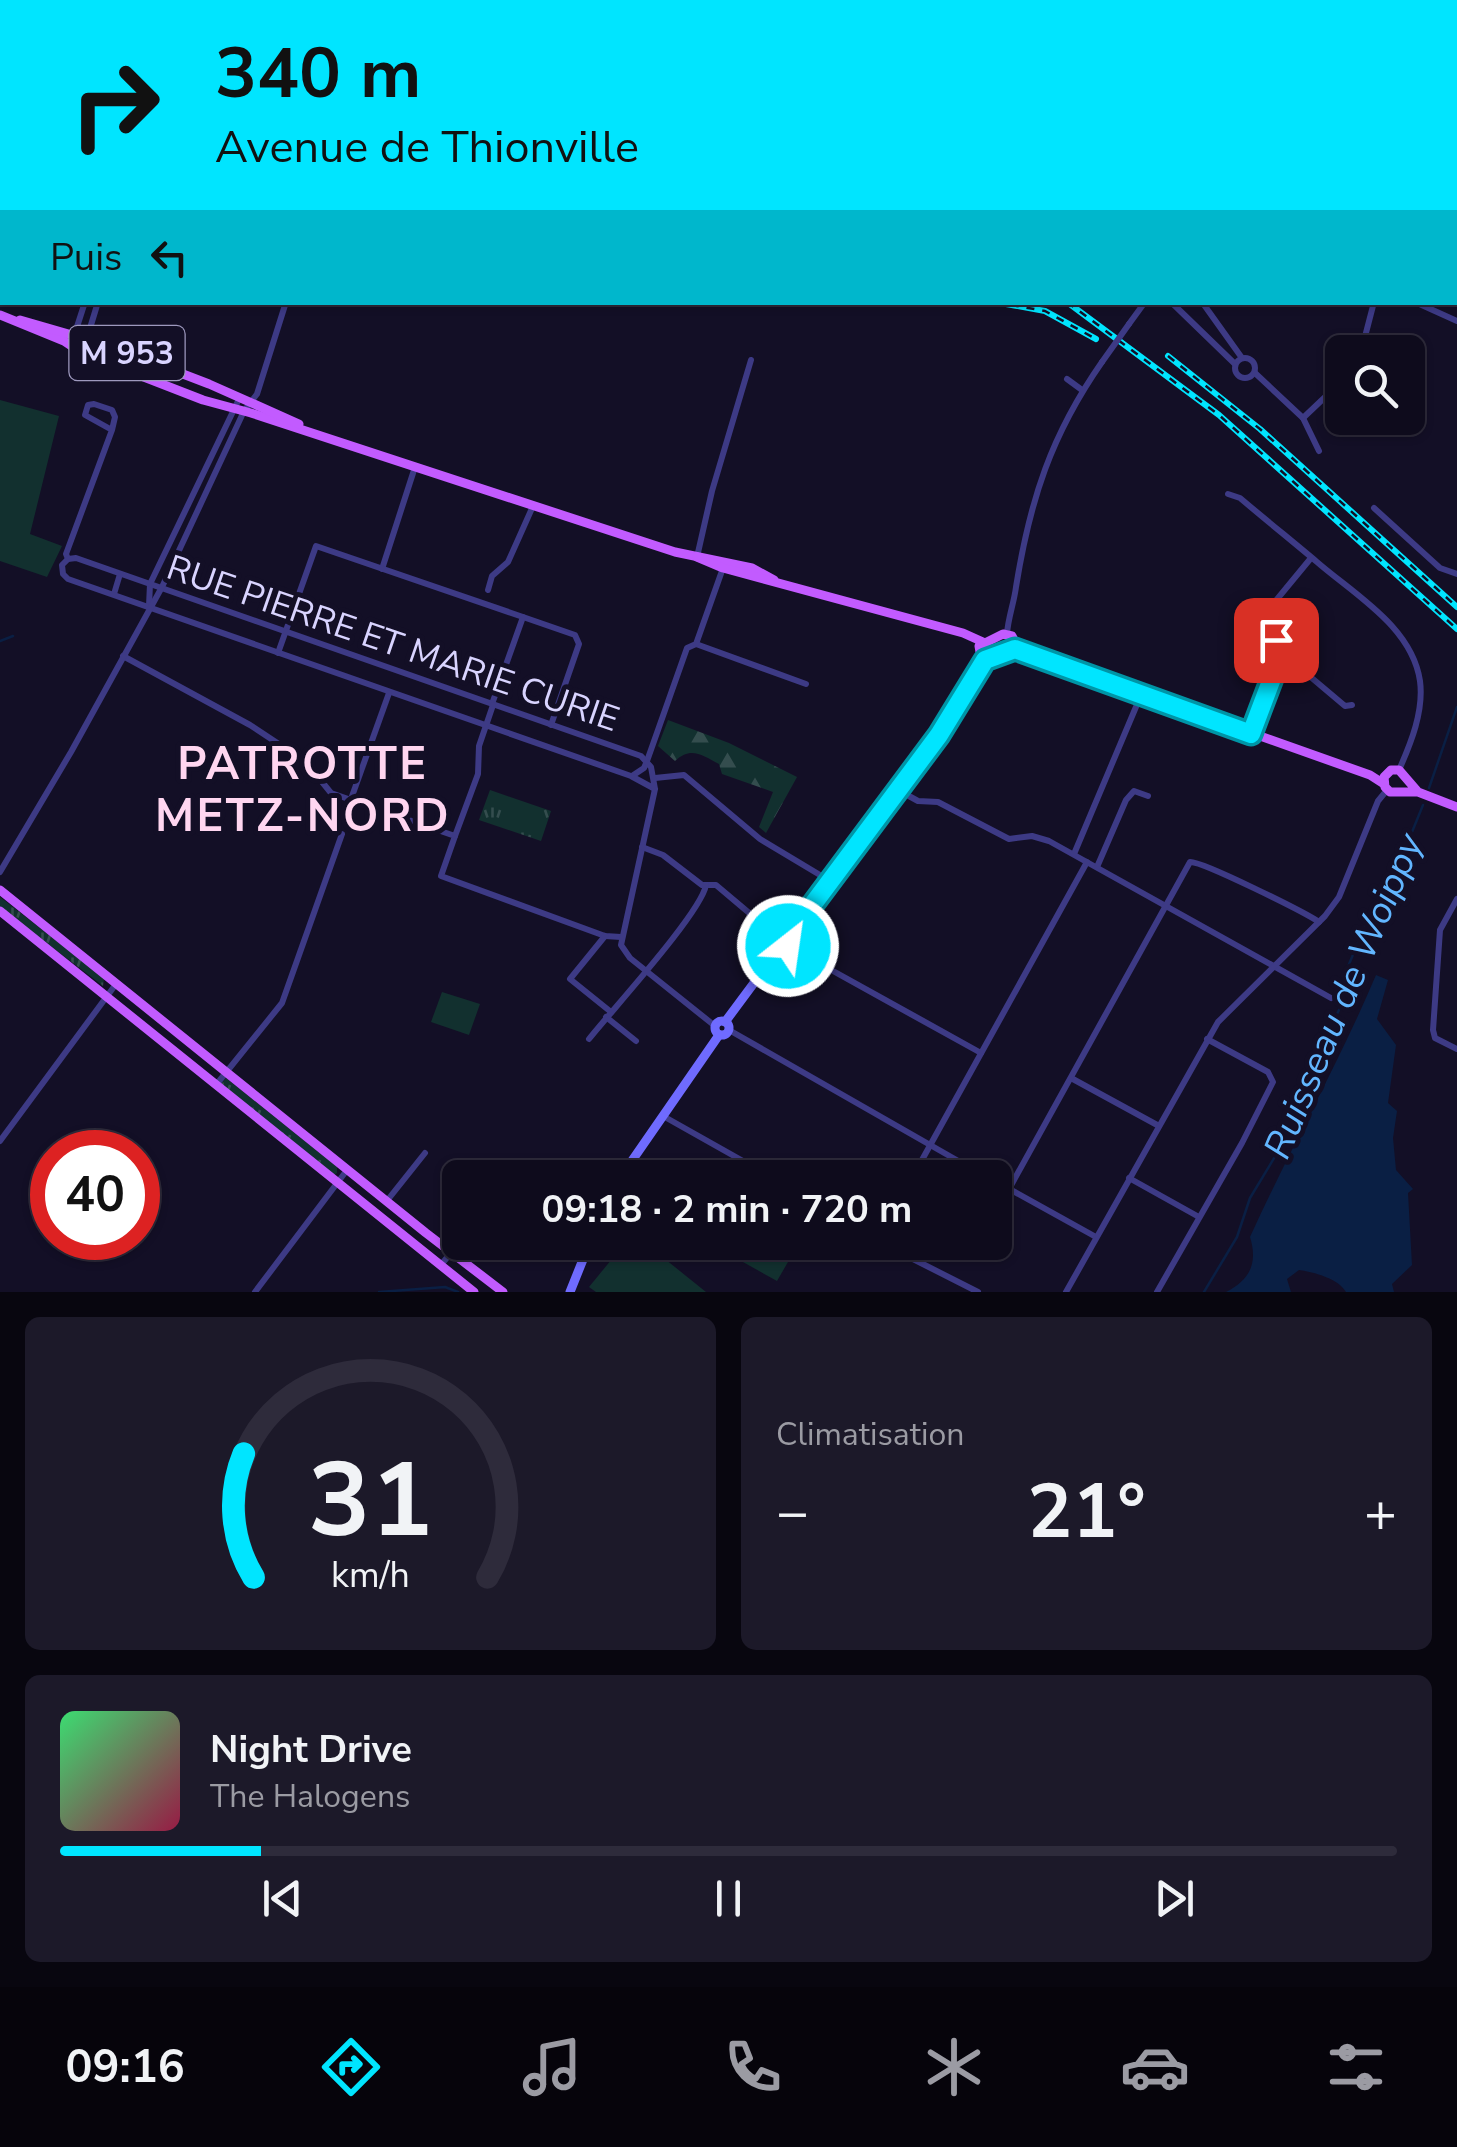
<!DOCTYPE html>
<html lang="fr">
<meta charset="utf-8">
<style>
:root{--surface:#0e0b1c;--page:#1c1929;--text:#f1f3f6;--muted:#9b9ba3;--line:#2e2b3b;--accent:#00e5ff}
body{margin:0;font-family:"Nunito Sans",sans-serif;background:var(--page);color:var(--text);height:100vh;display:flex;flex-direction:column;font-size:38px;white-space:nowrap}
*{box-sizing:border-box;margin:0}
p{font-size:32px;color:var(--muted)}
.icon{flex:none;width:55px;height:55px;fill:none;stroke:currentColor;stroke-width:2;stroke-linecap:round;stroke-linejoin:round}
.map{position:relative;height:1292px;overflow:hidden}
.panel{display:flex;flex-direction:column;gap:25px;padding:25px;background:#08060f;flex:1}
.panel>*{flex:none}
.top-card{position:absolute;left:0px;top:0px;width:1458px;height:305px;box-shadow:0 2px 8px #0004,0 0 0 2px var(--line);background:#00e5ff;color:#111;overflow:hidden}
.controls{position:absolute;left:1325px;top:335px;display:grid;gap:20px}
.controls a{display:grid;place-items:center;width:100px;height:100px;border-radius:15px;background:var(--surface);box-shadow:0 2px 8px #0004,0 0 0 2px var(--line);font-size:50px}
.speed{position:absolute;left:30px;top:1130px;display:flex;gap:20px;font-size:50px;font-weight:700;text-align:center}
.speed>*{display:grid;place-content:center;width:130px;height:130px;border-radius:50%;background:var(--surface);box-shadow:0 2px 8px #0004,0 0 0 2px var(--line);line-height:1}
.speed .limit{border:15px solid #d22;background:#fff;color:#111}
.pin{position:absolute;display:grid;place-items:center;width:85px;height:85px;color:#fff;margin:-42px;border-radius:20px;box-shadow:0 5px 15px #0006}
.me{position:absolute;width:110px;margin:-55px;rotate:30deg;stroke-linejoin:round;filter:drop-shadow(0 0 8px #0008)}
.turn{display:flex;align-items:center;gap:35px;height:210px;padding:0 50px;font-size:45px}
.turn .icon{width:130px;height:130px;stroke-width:2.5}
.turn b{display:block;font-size:70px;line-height:85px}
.then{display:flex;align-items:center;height:95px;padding:0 50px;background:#0003;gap:20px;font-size:38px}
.big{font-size:75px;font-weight:700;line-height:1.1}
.panel .widget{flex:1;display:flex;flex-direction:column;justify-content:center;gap:15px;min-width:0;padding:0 35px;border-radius:15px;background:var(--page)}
.panel .dial{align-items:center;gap:0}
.dial svg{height:260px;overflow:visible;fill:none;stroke:var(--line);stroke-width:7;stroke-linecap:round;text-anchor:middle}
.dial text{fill:var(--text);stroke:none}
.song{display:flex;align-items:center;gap:30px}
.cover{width:120px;height:120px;border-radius:15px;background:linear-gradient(135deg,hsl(140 70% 55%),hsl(340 70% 35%))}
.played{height:10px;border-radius:5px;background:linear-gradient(90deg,var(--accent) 15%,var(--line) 15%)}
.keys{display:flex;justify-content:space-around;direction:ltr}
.heat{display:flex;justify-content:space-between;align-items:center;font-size:55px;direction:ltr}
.panel .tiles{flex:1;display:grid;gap:25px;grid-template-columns:1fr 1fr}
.widget:last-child{grid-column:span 2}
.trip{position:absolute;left:442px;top:1160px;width:570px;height:100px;border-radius:15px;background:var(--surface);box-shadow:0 2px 8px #0004,0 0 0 2px var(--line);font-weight:700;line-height:100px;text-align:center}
.dock{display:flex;height:160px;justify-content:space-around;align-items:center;background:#06040b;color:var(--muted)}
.dock .icon{width:70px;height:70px}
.dock .current{color:var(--accent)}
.dock b{font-size:45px;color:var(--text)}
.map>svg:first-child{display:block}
.grass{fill:url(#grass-tufts)}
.forest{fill:url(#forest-firs)}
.green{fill:#12302f}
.water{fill:#0a1f44}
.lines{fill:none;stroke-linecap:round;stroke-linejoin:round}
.stream{stroke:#0a1f44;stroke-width:2.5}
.street{stroke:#3d3a85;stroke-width:6}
.secondary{stroke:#6f6bff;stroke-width:9}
.primary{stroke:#c25bff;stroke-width:9}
.rail-casing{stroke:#00e5ff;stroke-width:6}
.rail{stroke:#130f26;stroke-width:2.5;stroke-dasharray:8;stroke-linecap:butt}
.street-bridge{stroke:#3d3a85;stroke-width:6}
.route-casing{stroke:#0095a6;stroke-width:25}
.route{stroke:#00e5ff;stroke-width:18}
.labels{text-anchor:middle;stroke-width:10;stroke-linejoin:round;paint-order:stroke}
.shield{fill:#130f26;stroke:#9e99be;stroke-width:2.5}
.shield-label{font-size:32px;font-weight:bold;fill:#d9d4ff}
.street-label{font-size:35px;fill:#d9d4ff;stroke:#130f26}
.water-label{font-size:38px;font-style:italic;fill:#62b6ff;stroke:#130f26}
.district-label{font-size:45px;font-weight:bold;letter-spacing:2.5px;fill:#ffd6f0;stroke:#130f26}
</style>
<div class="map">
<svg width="1457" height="1292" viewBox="0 0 1457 1292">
<defs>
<pattern id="grass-tufts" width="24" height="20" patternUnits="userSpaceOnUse" patternTransform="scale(2.5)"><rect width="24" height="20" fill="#12302f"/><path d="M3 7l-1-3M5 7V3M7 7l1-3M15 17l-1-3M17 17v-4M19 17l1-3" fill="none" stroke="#344d4e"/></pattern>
<pattern id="forest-firs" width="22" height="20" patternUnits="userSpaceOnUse" patternTransform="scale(2.5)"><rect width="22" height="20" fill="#12302f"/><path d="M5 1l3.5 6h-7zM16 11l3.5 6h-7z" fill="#344d4e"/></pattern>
</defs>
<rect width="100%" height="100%" fill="#130f26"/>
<g class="grass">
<path d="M490,790L551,811L541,841L479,820Z"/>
<path d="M0,897L104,978L103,986L0,907Z"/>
<path d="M226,1078L337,1167V1173L334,1175L221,1084Z"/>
</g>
<path class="forest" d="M668,720L729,743L797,777L766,833L759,827L773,792L722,774L719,764C702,755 691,746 675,761L658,746Z"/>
<g class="green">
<path d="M0,400L59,416L30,534L62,546L47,577L0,561Z"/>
<path d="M442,992L480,1004L469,1035L431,1022Z"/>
<path d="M743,1242H799V1243L777,1281L734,1257Z"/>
<path d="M645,1243L706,1292H596L589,1287L625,1243Z"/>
</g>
<path class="water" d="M1376,975L1388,980L1377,1019L1396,1045L1388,1103L1397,1111L1393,1138L1396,1170L1413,1189L1408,1193L1412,1265L1392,1284L1394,1292H1346C1339,1279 1314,1272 1299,1270L1287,1279L1291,1292H1226C1250,1280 1258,1263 1250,1237C1290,1149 1338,1065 1376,975Z"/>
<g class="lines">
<g class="stream">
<path d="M698,2L703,0"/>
<path d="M0,641L13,636"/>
<path d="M1429,788L1457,707"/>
<path d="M379,1292L445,1287L458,1292"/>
<path d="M1204,1292L1237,1237L1250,1198L1302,1112L1316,1056L1342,1004L1347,969L1365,926L1388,891L1423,805"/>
</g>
<g class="street">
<path d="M948,0L953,2"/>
<path d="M178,2H184"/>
<path d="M192,2L193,0"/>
<path d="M1077,2L1078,0"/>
<path d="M1455,57L1457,56"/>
<path d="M1455,186H1457"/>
<path d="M1171,302L1235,364"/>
<path d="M1202,302L1242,358"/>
<path d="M1415,302L1457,321"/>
<path d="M1129,324L1145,302"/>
<path d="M74,336L85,302"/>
<path d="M87,338L98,302"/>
<path d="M1361,352L1374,302"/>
<circle cx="1245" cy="368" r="10"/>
<path d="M1255,373L1303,418L1319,451"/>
<path d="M1067,379L1082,390"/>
<path d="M1303,418L1342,381"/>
<path d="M1228,494L1240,498C1266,520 1292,541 1317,562C1355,595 1412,627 1420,681C1424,711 1411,743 1399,770"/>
<path d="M1374,508L1440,568L1457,574"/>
<path d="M697,557L712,491L751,360"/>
<path d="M68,559L66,554L112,430L115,417L112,410L94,404L88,405L85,415L112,430"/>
<path d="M382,569L415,467"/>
<path d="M488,590L492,576L508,562L533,506"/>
<path d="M114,594L120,574"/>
<path d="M149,606L150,584L240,397"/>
<path d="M1007,634C1008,618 1014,603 1016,587C1030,500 1051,435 1102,362"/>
<path d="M696,644L806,684"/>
<path d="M1281,652L1345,706L1352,705"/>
<path d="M278,653L316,546L523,617"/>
<path d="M123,656L250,725L306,762L331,793L455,836L441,876L605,936L621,937"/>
<path d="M492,704L523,617L575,635L579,644L551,725"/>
<path d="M1251,733L1281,652L1277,640L1259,624L1260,620L1311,558"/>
<path d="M632,776L644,768L647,761L687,648L696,644L723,568"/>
<path d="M655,778L684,775L760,839L830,881"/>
<path d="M655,789L631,776L68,579L63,574L62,565L68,559L76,558L641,756L651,767L655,789L621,945L630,958L715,1026"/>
<path d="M898,790L918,801L938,802L1009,839L1032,836L1049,841L1331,998"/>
<path d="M351,799L389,693"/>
<path d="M455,836L478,774L479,746L493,705"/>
<path d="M642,847L663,855L702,885H716L780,939"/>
<path d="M1074,854L1141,695"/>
<path d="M1097,867L1126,800L1134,791L1148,796"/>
<path d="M0,872L71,752L162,587L244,411L257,394L286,302"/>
<path d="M1457,899L1440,930L1433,1030L1435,1038L1457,1049"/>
<path d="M605,936L570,979L611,1012"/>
<path d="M788,946L981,1053"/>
<path d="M606,1017L636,1041"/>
<path d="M729,1030L988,1178"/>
<path d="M589,1039C612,1010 701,913 706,885"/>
<path d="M1071,1078L1159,1126"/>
<path d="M216,1085L282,1003L342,834"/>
<path d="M663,1116L773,1178"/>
<path d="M0,1141L116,984"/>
<path d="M748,1178L754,1167"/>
<path d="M912,1178L1087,862"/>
<path d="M1129,1178L1199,1217"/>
<path d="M995,1181L1096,1237"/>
<path d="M1009,1189L1190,862C1202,861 1304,912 1319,922"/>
<path d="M386,1202L425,1153"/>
<path d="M709,1242L721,1250"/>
<path d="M893,1242L911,1258L978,1292"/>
<path d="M440,1266L460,1242"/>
<path d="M255,1292L347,1170"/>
<path d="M1066,1292L1218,1022L1325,916L1339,897L1378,801L1387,790"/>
<path d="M1157,1292L1242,1143L1273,1082L1268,1072L1207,1039"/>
</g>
<g class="secondary">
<path d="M1368,0L1373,2"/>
<path d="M1455,38L1457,39"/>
<circle cx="784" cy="943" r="5.5"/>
<path d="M787,939L939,735L985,660"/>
<circle cx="722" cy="1028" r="7"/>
<path d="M725,1022L780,948"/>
<path d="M620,1178L719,1035"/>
<path d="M570,1292L590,1242"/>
</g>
<g class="primary">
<path d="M0,315L64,341L82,353L203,400L251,413L675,552L752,568L774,580"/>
<path d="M20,320L110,346L209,384L299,424"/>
<path d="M697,557L723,568L963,633L983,642"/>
<path d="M1003,634L1012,636L1015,642L1012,653L989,660L981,658L979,646Z"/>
<path d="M1015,649L1370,775L1384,784"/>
<path d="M1418,792L1399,770H1391L1384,777L1385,787L1390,792H1418L1457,807"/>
<path d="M0,890L426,1233L503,1292"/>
<path d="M0,911L474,1292"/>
</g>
<g class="rail-casing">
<g id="rail">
<path d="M566,0L570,2"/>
<path d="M586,0L590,2"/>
<path d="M607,0L611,2"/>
<path d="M995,302L1045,311L1096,339"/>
<path d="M1067,302L1219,415L1457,629"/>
<path d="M967,304L998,303"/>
<path d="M1168,356L1260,429L1457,607"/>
</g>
</g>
<use href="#rail" class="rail"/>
<path class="street-bridge" d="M1102,362L1129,324"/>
</g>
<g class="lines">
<g class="route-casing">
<path id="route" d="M788,946L787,939L939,735L985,660L1015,649L1251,734L1282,652L1276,640"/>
</g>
<use href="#route" class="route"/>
</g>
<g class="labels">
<rect class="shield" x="69.5" y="326" width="115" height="54" rx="8"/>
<g class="shield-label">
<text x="127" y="364">M 953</text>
</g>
<g class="street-label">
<text transform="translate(393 643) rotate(19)" y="12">RUE PIERRE ET MARIE CURIE</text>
</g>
<g class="water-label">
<text transform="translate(1343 996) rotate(-67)" y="13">Ruisseau de Woippy</text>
</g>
<g class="district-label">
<text x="303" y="779">PATROTTE<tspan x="303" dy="52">METZ-NORD</tspan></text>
</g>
</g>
</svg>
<div class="controls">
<a><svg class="icon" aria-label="search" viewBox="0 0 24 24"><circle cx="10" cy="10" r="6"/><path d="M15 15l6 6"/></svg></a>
</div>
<div class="speed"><div class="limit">40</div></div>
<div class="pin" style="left:1276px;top:640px;background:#d93025"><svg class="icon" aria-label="arrive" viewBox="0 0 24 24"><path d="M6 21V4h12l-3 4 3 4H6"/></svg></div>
<svg class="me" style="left:788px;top:946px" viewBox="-20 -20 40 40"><circle r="17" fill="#00e5ff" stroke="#fff" stroke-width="3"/><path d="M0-11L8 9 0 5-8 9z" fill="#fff"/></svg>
<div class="trip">09:18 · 2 min · 720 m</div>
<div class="top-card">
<div class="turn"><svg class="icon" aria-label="right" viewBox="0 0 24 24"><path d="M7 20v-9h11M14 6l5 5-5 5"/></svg><div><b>340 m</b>Avenue de Thionville</div></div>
<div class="then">Puis<svg class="icon" aria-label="left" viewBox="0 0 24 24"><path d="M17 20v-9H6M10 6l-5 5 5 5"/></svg></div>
</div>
</div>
<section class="panel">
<div class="tiles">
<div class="widget dial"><svg viewBox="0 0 100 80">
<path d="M14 69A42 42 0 1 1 86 69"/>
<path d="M14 69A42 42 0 0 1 11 31" stroke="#00e5ff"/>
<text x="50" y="56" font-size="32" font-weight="700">31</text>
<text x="50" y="72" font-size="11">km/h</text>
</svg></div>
<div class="widget"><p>Climatisation</p>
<div class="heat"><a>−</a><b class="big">21°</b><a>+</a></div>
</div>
<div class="widget">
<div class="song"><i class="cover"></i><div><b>Night Drive</b><p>The Halogens</p></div></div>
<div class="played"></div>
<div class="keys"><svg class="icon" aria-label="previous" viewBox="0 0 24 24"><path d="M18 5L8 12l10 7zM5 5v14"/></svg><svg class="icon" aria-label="pause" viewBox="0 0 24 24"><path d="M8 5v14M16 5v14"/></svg><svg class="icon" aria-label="next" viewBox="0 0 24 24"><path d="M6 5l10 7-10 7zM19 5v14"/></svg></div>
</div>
</div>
</section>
<nav class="dock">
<b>09:16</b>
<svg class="icon current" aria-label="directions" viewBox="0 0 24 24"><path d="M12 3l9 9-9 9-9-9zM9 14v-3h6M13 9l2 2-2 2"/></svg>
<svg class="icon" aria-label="music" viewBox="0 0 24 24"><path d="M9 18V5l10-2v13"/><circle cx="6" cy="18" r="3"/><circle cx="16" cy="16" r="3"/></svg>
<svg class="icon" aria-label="phone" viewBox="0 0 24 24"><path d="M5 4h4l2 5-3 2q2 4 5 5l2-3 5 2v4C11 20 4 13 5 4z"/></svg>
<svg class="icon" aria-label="climate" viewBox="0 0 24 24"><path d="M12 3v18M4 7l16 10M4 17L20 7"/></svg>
<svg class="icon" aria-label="car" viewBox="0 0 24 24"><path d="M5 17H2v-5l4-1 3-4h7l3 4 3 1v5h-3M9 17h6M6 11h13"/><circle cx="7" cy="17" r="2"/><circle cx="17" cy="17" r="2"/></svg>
<svg class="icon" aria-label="filters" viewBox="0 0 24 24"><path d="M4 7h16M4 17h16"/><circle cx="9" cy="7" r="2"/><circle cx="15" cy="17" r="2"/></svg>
</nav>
